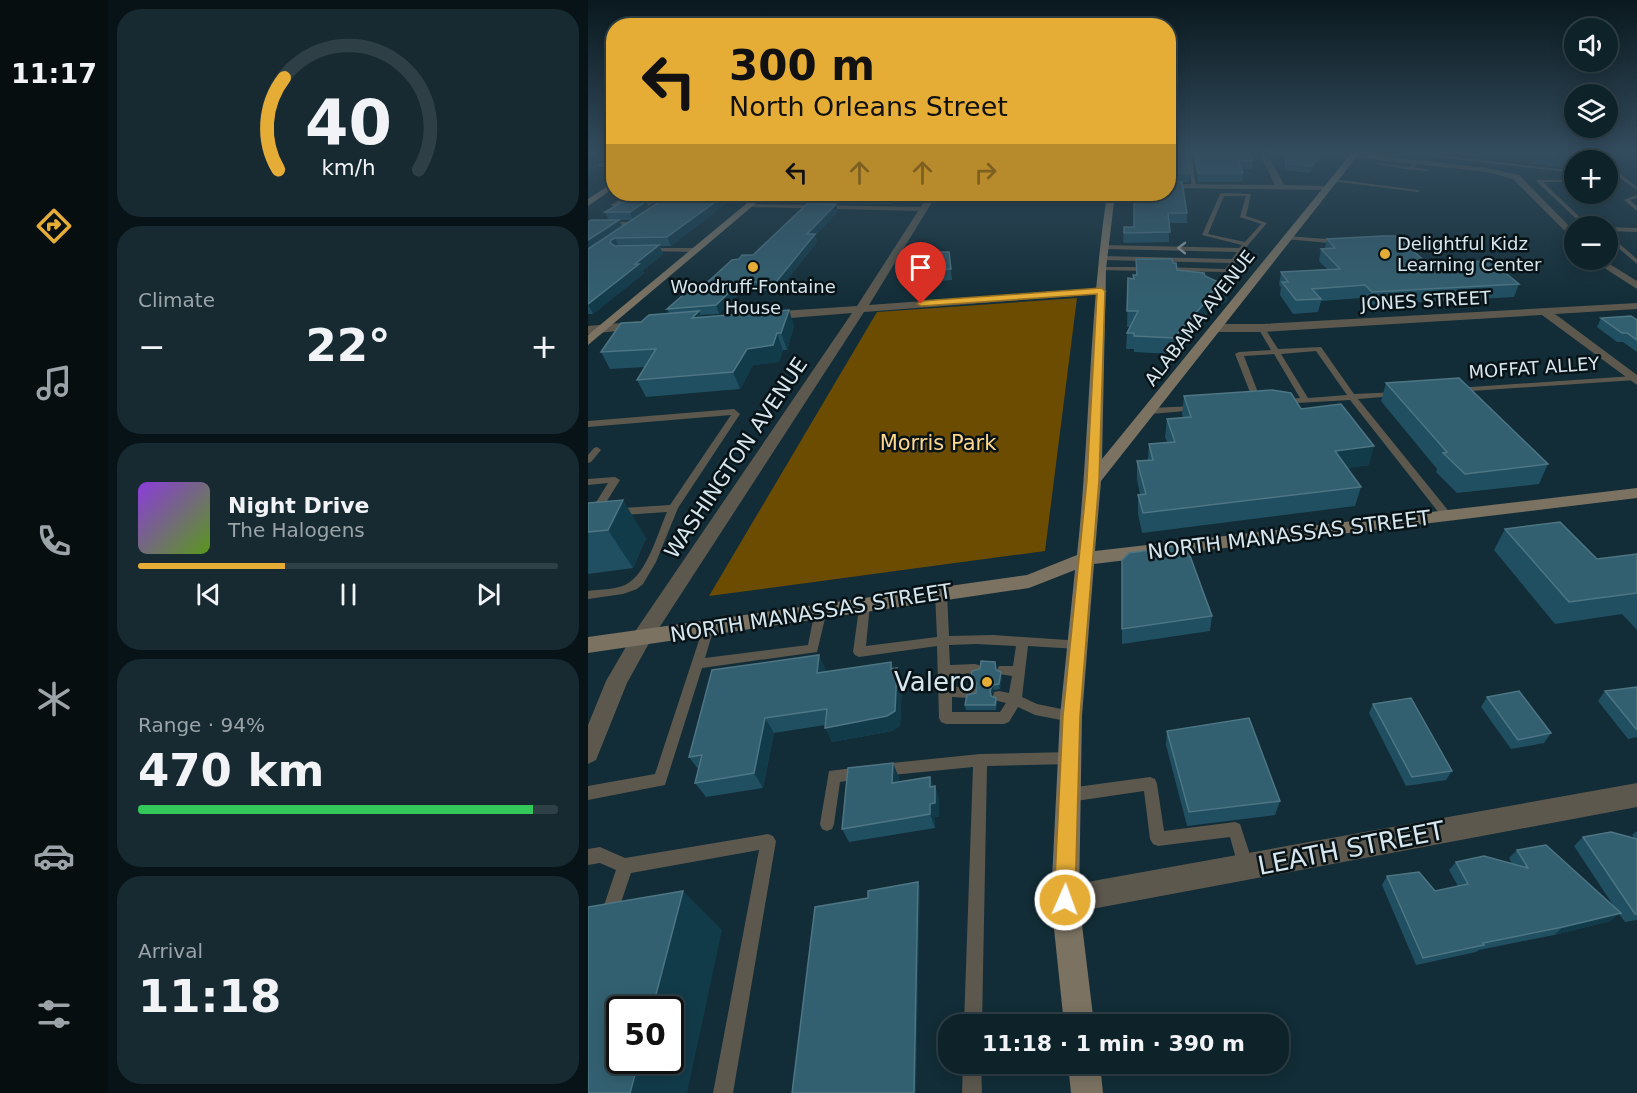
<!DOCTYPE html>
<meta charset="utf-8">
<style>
:root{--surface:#0e2229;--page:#172a31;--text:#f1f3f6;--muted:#9ba4a8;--line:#2e3f46;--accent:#e5ad36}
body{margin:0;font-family:"DejaVu Sans",sans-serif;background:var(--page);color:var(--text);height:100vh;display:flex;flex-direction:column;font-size:22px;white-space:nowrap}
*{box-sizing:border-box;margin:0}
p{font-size:20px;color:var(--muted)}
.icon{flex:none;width:33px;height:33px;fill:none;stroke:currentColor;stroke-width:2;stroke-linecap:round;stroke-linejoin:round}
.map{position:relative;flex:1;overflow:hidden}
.drawer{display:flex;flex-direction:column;gap:9px;padding:9px;background:#081317;width:480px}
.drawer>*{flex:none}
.hud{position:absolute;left:18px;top:18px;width:570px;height:183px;border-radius:24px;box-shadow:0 3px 15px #0003,0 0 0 2px var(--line);background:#e5ad36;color:#111;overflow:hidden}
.fabs{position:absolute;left:976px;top:18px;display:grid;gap:12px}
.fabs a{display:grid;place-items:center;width:54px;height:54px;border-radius:50%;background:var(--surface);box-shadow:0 3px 15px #0003,0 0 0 2px var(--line);font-size:30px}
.speed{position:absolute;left:18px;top:996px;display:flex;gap:12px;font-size:30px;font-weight:700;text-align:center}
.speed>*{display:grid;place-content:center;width:78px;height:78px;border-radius:50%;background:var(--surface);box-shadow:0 3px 15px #0003,0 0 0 2px var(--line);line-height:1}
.speed .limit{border:3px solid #111;border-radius:9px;background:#fff;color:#111}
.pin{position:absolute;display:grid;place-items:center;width:51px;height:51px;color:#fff;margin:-62px -26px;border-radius:50% 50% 50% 0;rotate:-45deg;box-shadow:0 0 6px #0007}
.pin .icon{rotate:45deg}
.me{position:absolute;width:66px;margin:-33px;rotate:2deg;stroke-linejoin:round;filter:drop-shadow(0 0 4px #0008)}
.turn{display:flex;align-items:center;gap:21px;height:126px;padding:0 24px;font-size:27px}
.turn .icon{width:78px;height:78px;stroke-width:2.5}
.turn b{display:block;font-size:42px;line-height:51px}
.lanes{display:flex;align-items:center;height:57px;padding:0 24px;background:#0003;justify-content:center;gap:30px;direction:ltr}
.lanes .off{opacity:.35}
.big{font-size:45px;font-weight:700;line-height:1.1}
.drawer .widget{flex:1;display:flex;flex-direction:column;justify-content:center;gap:9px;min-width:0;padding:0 21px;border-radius:24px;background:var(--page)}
.drawer .dial{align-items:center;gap:0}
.dial svg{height:156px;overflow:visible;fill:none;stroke:var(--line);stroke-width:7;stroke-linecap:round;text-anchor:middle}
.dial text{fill:var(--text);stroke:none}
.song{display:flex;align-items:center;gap:18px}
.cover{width:72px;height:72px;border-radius:9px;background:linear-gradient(135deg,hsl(270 70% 55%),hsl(90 70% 35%))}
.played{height:6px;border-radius:3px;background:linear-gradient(90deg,var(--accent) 35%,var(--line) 35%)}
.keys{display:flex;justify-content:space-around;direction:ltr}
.heat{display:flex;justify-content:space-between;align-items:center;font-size:33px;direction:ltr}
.charge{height:9px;border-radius:4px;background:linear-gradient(90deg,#34c759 94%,var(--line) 0)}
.trip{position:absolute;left:350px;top:1014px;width:351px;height:60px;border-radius:24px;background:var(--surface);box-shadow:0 3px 15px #0003,0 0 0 2px var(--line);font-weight:700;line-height:60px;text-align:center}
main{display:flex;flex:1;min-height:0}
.dock{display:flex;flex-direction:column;width:108px;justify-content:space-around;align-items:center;background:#060e10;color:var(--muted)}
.dock .icon{width:42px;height:42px}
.dock .selected{color:var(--accent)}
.dock b{font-size:27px;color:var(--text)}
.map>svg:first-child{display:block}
.green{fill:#6b4c00}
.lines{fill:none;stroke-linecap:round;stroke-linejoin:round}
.lane{fill:#5d584e;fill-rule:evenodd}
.street{fill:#5d584e;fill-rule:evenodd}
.secondary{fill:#7b7262;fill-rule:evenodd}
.wall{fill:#204f61;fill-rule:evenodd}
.shaded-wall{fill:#123b4a}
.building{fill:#336070;stroke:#4d7583;stroke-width:1.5}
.oneway{stroke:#9a9f9e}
.route{fill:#e5ad36;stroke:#957023;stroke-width:1.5}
.poi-dot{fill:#e5ad36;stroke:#081318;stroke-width:2}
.labels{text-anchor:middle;stroke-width:5;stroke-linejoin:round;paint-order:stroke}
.far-poi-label{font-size:18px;fill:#d7e6ed;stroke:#081318;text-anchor:start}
.far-street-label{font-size:18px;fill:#d7e6ed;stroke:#081318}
.park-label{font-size:21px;fill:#ffd68b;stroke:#081318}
.street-label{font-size:21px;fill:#d7e6ed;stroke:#081318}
.near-poi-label{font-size:26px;fill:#d7e6ed;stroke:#081318;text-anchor:end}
.near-street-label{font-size:26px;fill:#d7e6ed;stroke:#081318}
</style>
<main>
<nav class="dock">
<b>11:17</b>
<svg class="icon selected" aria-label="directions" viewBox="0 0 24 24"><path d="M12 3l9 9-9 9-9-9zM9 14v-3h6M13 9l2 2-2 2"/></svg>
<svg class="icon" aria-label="music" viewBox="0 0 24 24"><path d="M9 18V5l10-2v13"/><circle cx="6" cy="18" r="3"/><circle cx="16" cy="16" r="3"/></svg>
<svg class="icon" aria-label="phone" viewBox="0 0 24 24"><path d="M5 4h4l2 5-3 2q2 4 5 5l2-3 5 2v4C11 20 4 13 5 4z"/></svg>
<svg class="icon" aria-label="climate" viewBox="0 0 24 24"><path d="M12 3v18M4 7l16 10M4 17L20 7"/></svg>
<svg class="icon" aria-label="car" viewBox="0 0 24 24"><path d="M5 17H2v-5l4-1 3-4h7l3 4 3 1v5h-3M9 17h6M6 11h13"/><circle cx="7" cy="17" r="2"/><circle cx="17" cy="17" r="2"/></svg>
<svg class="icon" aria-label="filters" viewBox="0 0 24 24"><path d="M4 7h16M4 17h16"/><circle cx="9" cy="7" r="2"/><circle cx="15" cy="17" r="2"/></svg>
</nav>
<section class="drawer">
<div class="widget dial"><svg viewBox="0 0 100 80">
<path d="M14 69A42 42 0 1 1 86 69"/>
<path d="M14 69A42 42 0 0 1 17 22" stroke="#e5ad36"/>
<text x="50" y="56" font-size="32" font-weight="700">40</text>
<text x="50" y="72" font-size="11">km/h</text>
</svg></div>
<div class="widget"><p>Climate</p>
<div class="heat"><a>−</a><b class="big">22°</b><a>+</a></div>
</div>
<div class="widget">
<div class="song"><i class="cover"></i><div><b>Night Drive</b><p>The Halogens</p></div></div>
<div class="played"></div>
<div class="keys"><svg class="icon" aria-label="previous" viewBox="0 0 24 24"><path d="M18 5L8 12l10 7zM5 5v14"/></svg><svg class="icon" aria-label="pause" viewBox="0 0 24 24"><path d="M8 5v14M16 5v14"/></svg><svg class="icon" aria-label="next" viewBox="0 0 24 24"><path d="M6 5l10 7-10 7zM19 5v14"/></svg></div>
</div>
<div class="widget"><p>Range · 94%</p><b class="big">470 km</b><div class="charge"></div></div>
<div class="widget"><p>Arrival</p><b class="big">11:18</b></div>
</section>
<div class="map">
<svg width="1049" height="1093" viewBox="0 0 1049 1093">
<rect width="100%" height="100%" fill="#122d37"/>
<path class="green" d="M489,298L457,551L121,596L289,312Z"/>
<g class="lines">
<g class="lane">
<path d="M599,150H603L608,186L606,187L604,186Z"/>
<path d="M811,150L987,171V173L830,155Z"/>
<path d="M973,150L1009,152L1018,160H1014L1008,154Z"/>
<path d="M827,161L829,162L827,168L839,169L841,171L824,170L787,164L789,163L822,167Z"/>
<path d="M1020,164L1049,187V190L1032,178L1020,177V175H1028L1020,167Z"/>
<path d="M745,179L830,190L832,191L830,192L743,181Z"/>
<path d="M949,180H987V182H955L1001,226H996L949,182Z"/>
<path d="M634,193L663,194L658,216L679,223L655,251L641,272L576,271L573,269L576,267L637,269L642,263L514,260L511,258L514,256L644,259L649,252L516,249L513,247L516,245L651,248L654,245L614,235L632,194ZM636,196H658L652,217L673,224L657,242L620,234Z"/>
<path d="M41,194H46L32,203H59L72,194H77L60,206L26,207L23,205Z"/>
<path d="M88,194H93L74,208H70V206Z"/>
<path d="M1049,195V198L1042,200L1049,206V211L1036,200Z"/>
<path d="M160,204L335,207L338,209L335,211L158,207Z"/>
<path d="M0,222H46L49,224L46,226H0Z"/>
<path d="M1020,227L1049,228V232L1020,231Z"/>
<path d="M1020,234L1049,259V264L1020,239Z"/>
<path d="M699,236L752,240L755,242L752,244L697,239L696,238Z"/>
<path d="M807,244L866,246L869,248L866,250L805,247V245Z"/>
<path d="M60,248H108L111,250L108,252L58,251L57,250Z"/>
<path d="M513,267H560L563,269L560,271L511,270L510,269Z"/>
<path d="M672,327H676L690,349L733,347L766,394L810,392L811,394L807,396L770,399L863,514L864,516L863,518H855L762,400L691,404V400L712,398L686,354L656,356L674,403L673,405H667L647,354L651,352L683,350L670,328ZM728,351L759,395L720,398L693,354Z"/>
<path d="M1045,376L1049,378L1048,380L868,392L864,390L868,388Z"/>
<path d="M607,406L611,408L610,410L562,414L558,411L562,408Z"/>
<path d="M146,409L152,414L90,508L68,562L55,584L49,589L35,594L0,599V591C12,589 26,590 37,585C59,575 70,532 79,512L21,516L9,513L7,504L20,483L0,485V479L27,477L32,480L17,504L18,509L82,505L143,415L0,427V421Z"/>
<path d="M9,447L13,450L3,462L0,463V455L6,448Z"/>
<path d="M353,589L357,590L359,593L361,636L405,635L494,641L496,644L494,647L490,649L440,646L434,697L449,704L488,712L490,716L488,720L483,722L447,715L430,707L421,722L416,724H358L353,722L351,718L349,646L271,657L267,655L265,652L272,601H280L282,604L278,646L349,637L347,593L349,590ZM388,644L428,646L425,666H411L409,670L411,674L424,676L421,693L411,691L406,692L405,696L406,700L418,703L412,712H364V697L382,698L387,697L388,693L387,689L363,686V675L391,673L393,669L391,665L387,664L362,665L361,645Z"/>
<path d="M233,606L237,607L239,610L229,652L114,668L77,785L0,800V786L67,774L116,625L120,623L124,625L126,628L117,658L220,645L227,610L229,607Z"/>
<path d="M482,752L487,754L489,758L487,762L482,764L399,766L394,1024H376L385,767L294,776L289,775L287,770L289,765L294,764L392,754Z"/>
<path d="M273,767L278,768L280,773L278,778L252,782L246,824L244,829L239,831L234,829L232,824L241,771Z"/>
<path d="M562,777L567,779L569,784L576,831L647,822L652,824L666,867L664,873L658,875L652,873L642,837L570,846L565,844L562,839L556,791L481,802L476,800L474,795L476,790L481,788Z"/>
<path d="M180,834L185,836L188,841L145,1093H125L171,850L43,873L26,923L20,925L14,923L12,917L28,870L12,863L0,865V849L12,847L37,858Z"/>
<path d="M375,1064H393L394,1093H374Z"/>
</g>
<g class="street">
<path d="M670,150H677L696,185L739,186L743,188L739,190L580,188V184L687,185Z"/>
<path d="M766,153L899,168L931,175L987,232V241L925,179L899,172L763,157Z"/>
<rect x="0" y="163" width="26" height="4"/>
<path d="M341,194H349L281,305L513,288L519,291L513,294L276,312L60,645L39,683L8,760L0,764V725L18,681L46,633L264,313L178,320L172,316L178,312L269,306Z"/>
<path d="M1004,260H1015L1049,281V289Z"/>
<path d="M1049,303V309L967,314L1049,375V385L954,315L674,332H628L622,328L628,324H674Z"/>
<path d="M55,321L61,325L59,328L0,334V326Z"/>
<path d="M1049,783V807L477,914L467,910L463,900L467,890L477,886Z"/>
</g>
<g class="secondary">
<path d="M766,150H774L513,481L507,551L1049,488V498L506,564L494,716L491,900L506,1024H476L463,900L472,716L487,570L441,588L0,653V637L439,575L489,555C502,435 501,314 519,194H527L518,269L514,459Z"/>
<path d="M26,182V188L0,206V199Z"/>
<path d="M170,194H179L0,345V335Z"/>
<path d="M480,1064H512L515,1093H483Z"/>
</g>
</g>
<g class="wall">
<path d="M0,150H26V157L19,161H9L12,170L0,176Z"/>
<path d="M580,150L602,173L601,182H594L599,213V223H581V242L535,243L536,227H546L580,194Z"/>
<path d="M605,150H660L665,160L664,169H653L655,173L654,182H610Z"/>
<path d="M740,150L722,173L697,170V159L698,153Z"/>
<path d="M869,150H1030L1026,158L1019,157L1010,150L1007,156L995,155L994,160H987V169L868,154Z"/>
<path d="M95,194H140L142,200L83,246H72L75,254L54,271L56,273L5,314H0V222L21,220L17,212L58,201L61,208L86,200ZM31,220H44L34,226Z"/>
<path d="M212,194H313H310L303,204L215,203Z"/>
<path d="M250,211L227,236L229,242L190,291L155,290L131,314L113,315L114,317L206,326L199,350H195L191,362L165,365L152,389L58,397L49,380L57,367L22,369L13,352L53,322L81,313L79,309L112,289L151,259L165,255Z"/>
<path d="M739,239L839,263L931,284L926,297L780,305L773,298L733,301L730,312L705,314L692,295L693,287L691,285L693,272L739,269L731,261L733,249L737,248Z"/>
<path d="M361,252L364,280L322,283L320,271Z"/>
<path d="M548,259L585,263L589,270L617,276L639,302L620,308L619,313L585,354L546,352V349H538L539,333L541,327H539L540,278L545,279V275H548Z"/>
<path d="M1013,318L1049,320V352L1035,342H1029L1009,327Z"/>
<path d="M798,383L960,464L951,484L869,493L848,472L849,469L793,401Z"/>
<path d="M596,396L713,409L781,465L759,468L773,487L767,506L554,533L550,514V495L552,494L549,480V461L560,460L561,444L579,442L577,437L579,419L595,418L594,414Z"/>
<path d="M0,503L58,538L45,568L0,574Z"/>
<path d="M917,529L1009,559L1049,554V630L1034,614L967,624L906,550Z"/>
<path d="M534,560L624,616L622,631L534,644Z"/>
<path d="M303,662L305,668L314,683L312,726L304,731L244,742L237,725L186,733L175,788L118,797L107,783L110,769L101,757L238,670L237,672Z"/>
<path d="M408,670L414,677L412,689L406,690L403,695L408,698L409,703L408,710H378L377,705L388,693V688L383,686L382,681Z"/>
<path d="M1049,687V737L1040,739L1010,701L1017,691Z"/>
<path d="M899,697L963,733L956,743L923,749L893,707Z"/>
<path d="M785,704L864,771L858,780L818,786L781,713Z"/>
<path d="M579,731L692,801L687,815L599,826L578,745Z"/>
<path d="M305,763L311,778V782L342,777L345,786H347L351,800V817H347V828L261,842L254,829Z"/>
<path d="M1049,831V920L1037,922L1031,914L1022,921L966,935L891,950L888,952L828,965L794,885L799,876L847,891L870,886L861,870L868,862L924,864L921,858L929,850L1027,908L986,846L995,837L1047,839L1044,835Z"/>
</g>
<g class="shaded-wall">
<path d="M14,150H26V157L19,161Z"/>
<path d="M736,150H740L722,173L724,166Z"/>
<path d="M6,155L12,170L0,176V158Z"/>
<path d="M138,194H140L142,200L83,246L79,237Z"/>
<path d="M301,194H313H310L303,204Z"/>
<path d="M58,201L61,208L45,220L42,212Z"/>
<path d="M248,204L250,211L227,236L229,242L190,291L188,282L219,234Z"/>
<path d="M31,220L35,228L0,251V240Z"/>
<path d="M27,238L31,247L27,249L22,243L23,240Z"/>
<path d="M71,245L75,254L54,271L56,273L5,314L0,304L47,264Z"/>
<path d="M152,282L155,290L131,314L128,305Z"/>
<path d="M641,287L639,302L620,308L619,313L585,354L586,338L620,293Z"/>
<path d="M201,310L206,326L199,350L193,333Z"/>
<path d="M111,311L118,327L104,318Z"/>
<path d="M189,333L195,350L191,362L165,365L152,389L145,372L159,349Z"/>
<path d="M786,446L781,465L742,470L747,451Z"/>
<path d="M35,500L58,538L45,568L20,530Z"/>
<path d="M231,655L238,670L236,688L229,673Z"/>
<path d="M303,662L308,677L309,668L314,683L312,726L304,731L244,742L237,728L303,669Z"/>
<path d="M413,672L414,677L412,689L411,684Z"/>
<path d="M405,685L406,690L403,695L402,690Z"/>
<path d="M177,718L186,733L175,788L166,773Z"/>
<path d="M305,763L311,778L310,797L304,783Z"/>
<path d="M342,777L347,791V786L351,800V817H347V828L342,814Z"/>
<path d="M330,882L332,886L328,1093H326Z"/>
<path d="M95,891L134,930L99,1093H42L51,1060H82V1010H64Z"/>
<path d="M1033,913L1022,921L966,935L975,927Z"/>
</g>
<g class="building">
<path d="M580,150H599L602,173H580Z"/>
<path d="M607,150H660L665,160L650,161L655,173H610Z"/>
<path d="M701,150H736L724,166L698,163V153Z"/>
<path d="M934,150H995V157Z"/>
<path d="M580,180L594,182L599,213H580L582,232L536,233V227H546V194H580Z"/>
<path d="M95,194H138L79,237L27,238L23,240L22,243L27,246L71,245L47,264H51L0,304V249L74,200H86Z"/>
<path d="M58,201L42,212H17L34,202Z"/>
<path d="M219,204H248L219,234H227L188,282H152L128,305L79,309L102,289H112L144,260L151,259L154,255H165Z"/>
<path d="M3,220H31L0,240V222Z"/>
<path d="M795,236H808L839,263L903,261L931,284L784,292L777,285L724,289L733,299L708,300L694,282H700L693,272L752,269L733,249L747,248L739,239Z"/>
<path d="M321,252H361L363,269L320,271Z"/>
<path d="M548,259H584L585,263H588L589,270L616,273L617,276L641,287L620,293L621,298L586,338L546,336V333H539L550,311H539L540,278L546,279L545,275H549Z"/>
<path d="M201,310L193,333H189L185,345L159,349L145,372L49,380L68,349L13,352L33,323L53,322L61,315L111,311L104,318Z"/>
<path d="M1043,316L1049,320V340L1039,333H1034L1013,318Z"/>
<path d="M871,378L960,464L877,474L855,453L859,452L798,383Z"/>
<path d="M684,390L703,393L713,409L753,404L786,446L747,451L773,487L555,513L550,495L558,494L549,461L565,460L561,444L587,442L579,419L603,417L596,396Z"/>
<path d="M35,500L20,530L0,532V503Z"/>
<path d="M972,522L1009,559L1049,554V593L981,602L917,529Z"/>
<path d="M598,545L624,616L534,629V560L541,553Z"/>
<path d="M231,655L229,673L303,662V669L309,668L307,711L299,716L237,728L239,709L177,718L166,773L107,783L114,755L101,757L124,670Z"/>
<path d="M393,661L407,662L408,670L413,672L411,684L405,685L402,690L403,696L408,698L407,705H377L379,695L388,693V683L382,681L384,671L392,669Z"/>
<path d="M1049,687V729H1048L1017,691Z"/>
<path d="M931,691L963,733L930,740L899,697Z"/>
<path d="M823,698L864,771L824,777L785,704Z"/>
<path d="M661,718L692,801L601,812L579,731Z"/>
<path d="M305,763L304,783L342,777V787L347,786V803L342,804V814L254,829L260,768Z"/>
<path d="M1023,832L1049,839V914H1047L995,837Z"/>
<path d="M958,845L1033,913L975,927L895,943L896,945L835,958L799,876L831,872L847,891L880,884L868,862L896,856L940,868L929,850Z"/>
<path d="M330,882L326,1093H204L227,907L280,898V891Z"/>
<path d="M95,891L64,1010H32V1060H51L42,1093H0V907Z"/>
</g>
<defs><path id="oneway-chevron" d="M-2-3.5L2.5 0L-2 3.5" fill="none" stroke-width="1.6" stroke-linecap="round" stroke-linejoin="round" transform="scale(1.5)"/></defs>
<use class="oneway" href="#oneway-chevron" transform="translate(594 248) rotate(-179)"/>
<linearGradient id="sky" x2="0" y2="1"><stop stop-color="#0a191e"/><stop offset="0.5" stop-color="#334c5e"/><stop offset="1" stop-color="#334c5e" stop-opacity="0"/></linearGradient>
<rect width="1049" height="303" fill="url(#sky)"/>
<path class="route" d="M513,288L517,291L511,480L492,716L487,900L484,908L477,911L469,908L466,900L475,716L499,480L509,294L333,306L329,304L333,301Z"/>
<g class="poi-dot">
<circle cx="797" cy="254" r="6"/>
<circle cx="165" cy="267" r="6"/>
<circle cx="399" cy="682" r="6"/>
</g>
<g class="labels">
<g class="far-poi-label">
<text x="809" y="250">Delightful Kidz<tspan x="809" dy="21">Learning Center</tspan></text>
<text x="165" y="293" text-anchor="middle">Woodruff-Fontaine<tspan x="165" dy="21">House</tspan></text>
</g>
<g class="far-street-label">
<text transform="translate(838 301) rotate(-3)" y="6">JONES STREET</text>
<text transform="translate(612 318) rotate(-52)" y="6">ALABAMA AVENUE</text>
<text transform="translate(946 368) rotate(-4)" y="6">MOFFAT ALLEY</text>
</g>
<g class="park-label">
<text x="350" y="450">Morris Park</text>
</g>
<g class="street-label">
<text transform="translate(148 458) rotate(-56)" y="7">WASHINGTON AVENUE</text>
<text transform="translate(701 535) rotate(-7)" y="7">NORTH MANASSAS STREET</text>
<text transform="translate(223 613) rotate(-9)" y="7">NORTH MANASSAS STREET</text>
</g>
<g class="near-poi-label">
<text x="387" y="691">Valero</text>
</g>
<g class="near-street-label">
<text transform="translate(763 848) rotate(-11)" y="9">LEATH STREET</text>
</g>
</g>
</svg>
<div class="fabs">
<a><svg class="icon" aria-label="sound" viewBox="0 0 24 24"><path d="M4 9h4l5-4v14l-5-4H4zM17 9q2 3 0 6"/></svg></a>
<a><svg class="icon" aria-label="layers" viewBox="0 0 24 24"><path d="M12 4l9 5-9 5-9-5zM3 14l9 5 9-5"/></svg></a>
<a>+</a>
<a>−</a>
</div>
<div class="speed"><div class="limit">50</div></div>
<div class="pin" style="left:333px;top:304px;background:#d93025"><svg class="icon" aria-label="arrive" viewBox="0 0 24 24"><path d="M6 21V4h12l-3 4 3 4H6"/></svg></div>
<svg class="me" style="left:477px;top:900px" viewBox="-20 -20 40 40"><circle r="17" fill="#e5ad36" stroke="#fff" stroke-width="3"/><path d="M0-11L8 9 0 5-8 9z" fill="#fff"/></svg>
<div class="trip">11:18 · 1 min · 390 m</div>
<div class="hud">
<div class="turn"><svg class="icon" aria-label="left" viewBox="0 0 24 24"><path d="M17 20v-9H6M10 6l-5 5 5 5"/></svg><div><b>300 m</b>North Orleans Street</div></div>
<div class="lanes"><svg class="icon" aria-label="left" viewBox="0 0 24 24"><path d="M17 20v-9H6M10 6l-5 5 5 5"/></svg><svg class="icon off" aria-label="ahead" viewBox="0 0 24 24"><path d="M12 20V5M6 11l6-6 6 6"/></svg><svg class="icon off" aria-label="ahead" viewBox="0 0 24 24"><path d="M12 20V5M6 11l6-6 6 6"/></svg><svg class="icon off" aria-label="right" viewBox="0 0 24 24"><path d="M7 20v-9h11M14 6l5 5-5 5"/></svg></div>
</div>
</div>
</main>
